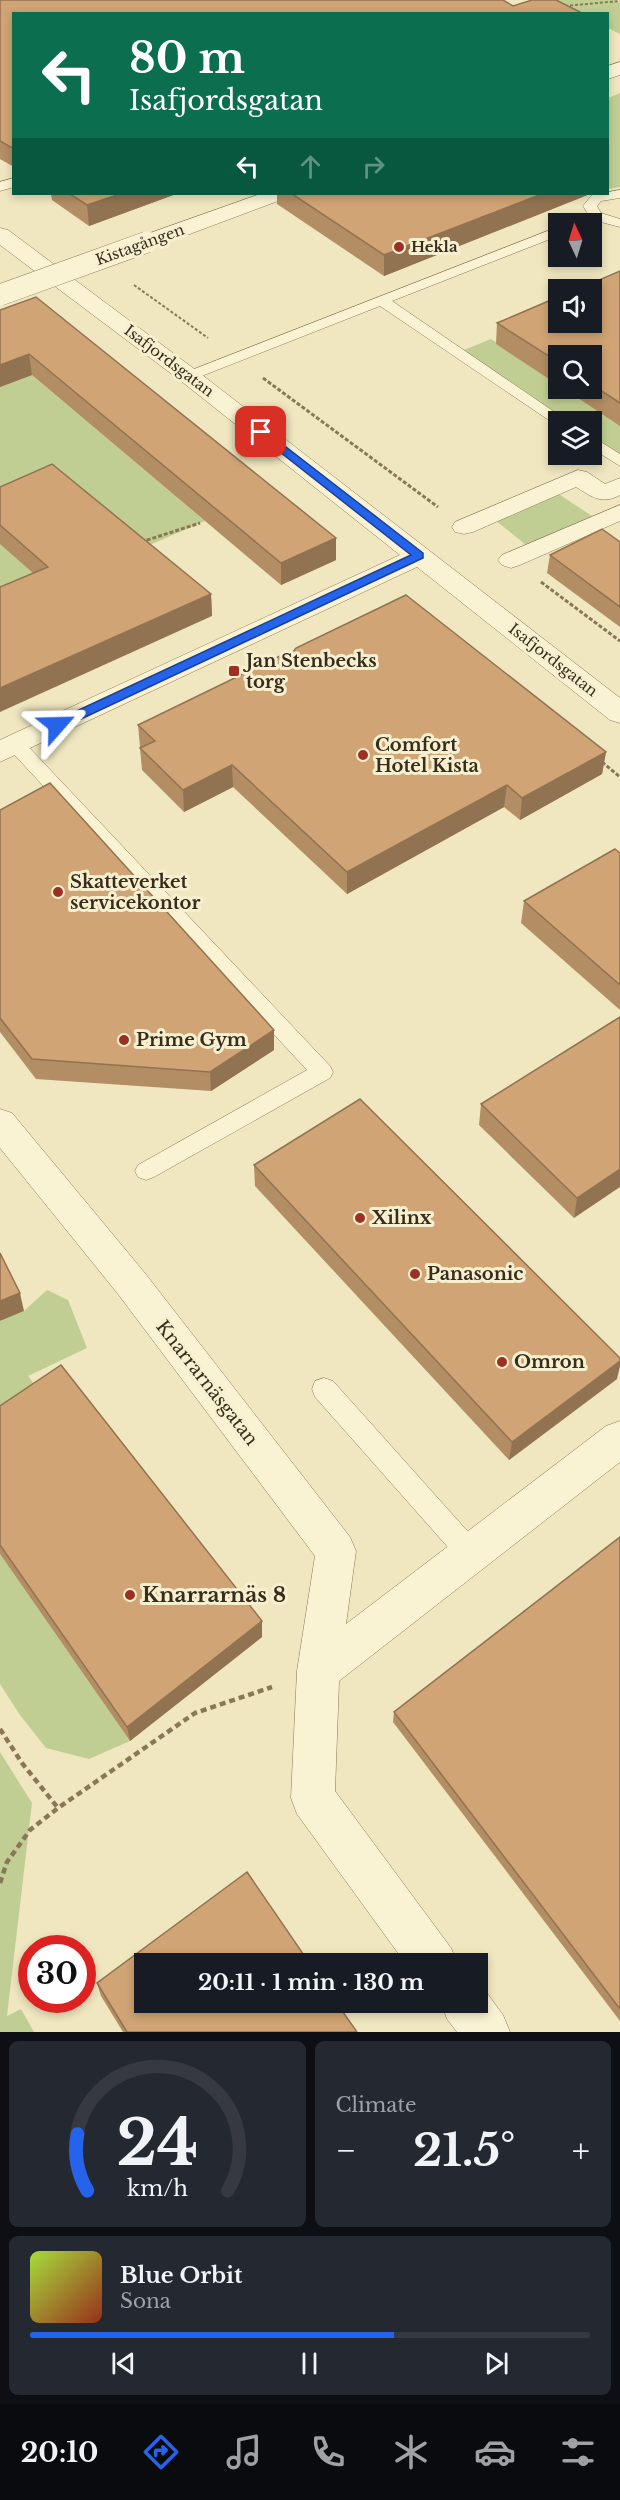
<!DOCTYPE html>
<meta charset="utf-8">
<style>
:root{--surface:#171b24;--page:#242831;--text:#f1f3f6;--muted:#9ea1a6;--line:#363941;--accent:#2563eb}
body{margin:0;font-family:"Libre Baskerville",serif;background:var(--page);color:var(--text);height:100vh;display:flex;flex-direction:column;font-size:22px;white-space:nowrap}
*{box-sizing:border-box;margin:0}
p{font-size:20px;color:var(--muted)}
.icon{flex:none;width:33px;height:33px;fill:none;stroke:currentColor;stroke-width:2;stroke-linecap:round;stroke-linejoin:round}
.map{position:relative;height:2032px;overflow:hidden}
.side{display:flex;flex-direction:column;gap:9px;padding:9px;background:#0d0f14;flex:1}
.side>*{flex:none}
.banner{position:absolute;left:12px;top:12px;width:597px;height:183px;border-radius:0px;box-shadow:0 3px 9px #0003;background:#0b6e4f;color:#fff;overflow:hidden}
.needle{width:39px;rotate:356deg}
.buttons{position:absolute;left:548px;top:213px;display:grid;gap:12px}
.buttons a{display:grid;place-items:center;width:54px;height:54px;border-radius:0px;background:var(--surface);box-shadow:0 3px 9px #0003;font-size:30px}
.speed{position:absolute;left:18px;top:1935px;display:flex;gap:12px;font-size:30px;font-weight:700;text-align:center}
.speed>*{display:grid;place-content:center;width:78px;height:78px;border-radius:50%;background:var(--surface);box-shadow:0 3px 9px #0003;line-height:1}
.speed .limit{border:9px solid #d22;background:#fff;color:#111}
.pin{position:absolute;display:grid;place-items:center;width:51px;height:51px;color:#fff;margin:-26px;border-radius:12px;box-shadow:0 3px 9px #0006}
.me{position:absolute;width:66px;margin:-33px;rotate:65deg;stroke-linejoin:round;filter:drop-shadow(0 0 4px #0008)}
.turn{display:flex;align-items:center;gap:21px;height:126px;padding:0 18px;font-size:27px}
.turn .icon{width:78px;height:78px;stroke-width:2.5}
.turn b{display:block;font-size:42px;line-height:51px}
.lanes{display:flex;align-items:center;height:57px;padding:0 18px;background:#0003;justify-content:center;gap:30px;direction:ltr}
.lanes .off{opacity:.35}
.big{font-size:45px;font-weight:800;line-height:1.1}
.side .widget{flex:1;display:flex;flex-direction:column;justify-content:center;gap:9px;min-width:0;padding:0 21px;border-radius:9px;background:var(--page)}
.side .dial{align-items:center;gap:0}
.dial svg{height:156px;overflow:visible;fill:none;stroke:var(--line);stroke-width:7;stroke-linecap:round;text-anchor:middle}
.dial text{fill:var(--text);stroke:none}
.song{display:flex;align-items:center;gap:18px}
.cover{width:72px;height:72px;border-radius:9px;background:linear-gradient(135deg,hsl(80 70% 55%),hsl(10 70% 35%))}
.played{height:6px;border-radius:3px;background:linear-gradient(90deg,var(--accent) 65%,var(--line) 65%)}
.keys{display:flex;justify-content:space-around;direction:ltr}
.heat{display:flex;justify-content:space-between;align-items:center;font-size:33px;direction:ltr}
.side .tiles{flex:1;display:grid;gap:9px;grid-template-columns:1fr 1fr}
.widget:last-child{grid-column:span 2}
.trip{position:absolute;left:134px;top:1953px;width:354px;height:60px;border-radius:0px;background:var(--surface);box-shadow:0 3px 9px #0003;font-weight:800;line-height:60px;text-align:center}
.dock{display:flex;height:96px;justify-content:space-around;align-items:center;background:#090b0e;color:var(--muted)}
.dock .icon{width:42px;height:42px}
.dock .current{color:var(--accent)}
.dock b{font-size:27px;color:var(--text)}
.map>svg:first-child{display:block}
.green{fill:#c1ce93}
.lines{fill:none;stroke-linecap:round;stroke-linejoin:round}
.service-casing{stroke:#8a7757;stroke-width:1}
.pedestrian-casing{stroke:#8a7757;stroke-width:1}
.minor-casing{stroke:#8a7757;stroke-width:1}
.path-far2{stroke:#8a7757;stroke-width:2;stroke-dasharray:3 2;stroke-linecap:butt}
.path-far1{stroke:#8a7757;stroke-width:3;stroke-dasharray:4 2;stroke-linecap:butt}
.path{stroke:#8a7757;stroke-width:4.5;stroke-dasharray:6 4;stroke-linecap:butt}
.service{fill:#faf3d3;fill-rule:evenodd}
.pedestrian{fill:#faf3d3;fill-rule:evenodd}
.minor{fill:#faf3d3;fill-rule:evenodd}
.minor-bridge-casing{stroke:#8a7757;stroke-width:22;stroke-linecap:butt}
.minor-bridge{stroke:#faf3d3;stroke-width:21}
.wall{fill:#b38d64}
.shaded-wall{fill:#927351}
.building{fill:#d0a474;stroke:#927351;stroke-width:1.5}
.route{fill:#2563eb;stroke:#184099;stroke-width:1.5}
.poi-dot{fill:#9b3024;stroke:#f7f0d0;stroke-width:2}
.labels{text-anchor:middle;stroke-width:6;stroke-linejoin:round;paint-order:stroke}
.far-street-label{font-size:15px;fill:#382d1c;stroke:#f7f0d0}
.far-poi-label{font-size:15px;font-weight:bold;fill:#382d1c;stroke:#f7f0d0;text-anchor:start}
.poi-label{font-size:18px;font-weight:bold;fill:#382d1c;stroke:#f7f0d0;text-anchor:start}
.street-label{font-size:18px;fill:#382d1c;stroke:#f7f0d0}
.near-poi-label{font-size:21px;font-weight:bold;fill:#382d1c;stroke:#f7f0d0;text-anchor:start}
</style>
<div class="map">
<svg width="620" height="2032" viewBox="0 0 620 2032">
<rect width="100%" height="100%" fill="#f0e7c0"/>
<g class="green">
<path d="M541,0H615L620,3V34L608,28V14L579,13Z"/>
<path d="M620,93V187L608,189V98Z"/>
<path d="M491,339L558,382V388L568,389L620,422V461L591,441V422L562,421L459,352Z"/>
<path d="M32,375L205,521L0,610V387Z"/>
<path d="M554,491L592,516L526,545L495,520Z"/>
<path d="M47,1290L68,1300L87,1348L28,1376L44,1396L0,1426V1321L24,1311Z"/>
<path d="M0,1554L130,1741L89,1759L46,1748L20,1715L0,1684Z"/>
<path d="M0,1752L32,1803L7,2016L21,2009L34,2032H0Z"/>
</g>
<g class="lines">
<g class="service-casing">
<g id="service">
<path d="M14,178V187L0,191V182Z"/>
<path d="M620,190V198L601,201L597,206L601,213L620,219V227L597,221L589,224H569L588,214L583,206L592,195Z"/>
<path d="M558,227V236L392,301L569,422H558L556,425L380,306L194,379H184L181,376L184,373Z"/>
<path d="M591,436L620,454V466L591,448Z"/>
<path d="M16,739L23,741L330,1066L333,1072L330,1078L154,1177L146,1180L138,1177L135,1171L138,1165L307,1070L9,749L7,745L9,741Z"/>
<path d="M324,1378L333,1381L479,1544L483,1553L479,1562L470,1565L461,1562L315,1397L312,1389L315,1381Z"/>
</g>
</g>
<g class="pedestrian-casing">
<g id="pedestrian">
<path d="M578,470L587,472L605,484L620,478V495C602,505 592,497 576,487L473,532L464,534L455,532L452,527L455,522Z"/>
<path d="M620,505V521L520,565L511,568L502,565L498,560L502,555Z"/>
</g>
</g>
<g class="minor-casing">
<g id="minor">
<path d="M620,62V75L608,79V66Z"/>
<path d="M260,194H290L286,198L155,247L147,249L139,247L136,242L139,237Z"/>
<path d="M0,228L8,230L197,371L620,698V723L610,720L417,567L0,762V740L400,555L181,381L0,245Z"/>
<path d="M0,1109L12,1113L144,1272L350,1537L356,1551L346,1624L606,1426L620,1421V1462L339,1681L335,1791L451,1948L458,1964H406L297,1814L291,1798L297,1671L315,1556L118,1294L0,1148Z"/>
<path d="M477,1984L481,1985L503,2015L510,2032H457L447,2019L441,2002H477Z"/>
</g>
</g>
<g class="path-far2">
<path d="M565,6L620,1"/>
<path d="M134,285L208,338"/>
</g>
<g class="path-far1">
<path d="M263,378L438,507"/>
<path d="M141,542L200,523"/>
<path d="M541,582L620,641"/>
<path d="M602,762L620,777"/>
</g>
<g class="path">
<path d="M0,1729L22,1763L58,1808"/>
<path d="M0,1883L7,1862L30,1830L58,1808L195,1713L272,1687"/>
</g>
<use href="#service" class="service"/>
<use href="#pedestrian" class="pedestrian"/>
<use href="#minor" class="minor"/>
<g class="minor-bridge-casing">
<path id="minor-bridge" d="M0,295L147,242"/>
</g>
<use href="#minor-bridge" class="minor-bridge"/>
</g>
<g class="wall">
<path d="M0,0L513,6L14,14V167L0,159Z"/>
<path d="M51,194H176L89,226L52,200Z"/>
<path d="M277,194H590L384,276L277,204Z"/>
<path d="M620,271V426L563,388H591V356H558V385L496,344L497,323Z"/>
<path d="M0,310L336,538V560L281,585L32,375L0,387Z"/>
<path d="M0,487L211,594L212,616L33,573L0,544Z"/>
<path d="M620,542V627L547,573L550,555Z"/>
<path d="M289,657L606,752L602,774L520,820L504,807L347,894L233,787L184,812L142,770L140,748H141L140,747L138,725Z"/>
<path d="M0,810L274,1050L211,1091L36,1079L0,1032Z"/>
<path d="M620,853V1010L521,923L524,901Z"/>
<path d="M620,1017L574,1218L479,1125L481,1104Z"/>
<path d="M254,1165L617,1379L509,1460L255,1186Z"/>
<path d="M0,1406L262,1637L130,1741L0,1554Z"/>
<path d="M620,1537V2021L393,1722L394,1712Z"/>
<path d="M97,1983L357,2032H123L101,1996Z"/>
</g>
<g class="shaded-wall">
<path d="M120,194H176L89,226L87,205Z"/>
<path d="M542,194H590L384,276V255Z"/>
<path d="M29,354L32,375L0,387V365Z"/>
<path d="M336,538V560L281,585V563Z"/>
<path d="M211,594L212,616L0,712V688Z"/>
<path d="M606,752L602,774L520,820L522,798Z"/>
<path d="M232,765L233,787L184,812L183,790Z"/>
<path d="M507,785L504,807L347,894V872Z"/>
<path d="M274,1030V1050L211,1091L210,1072Z"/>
<path d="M620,1169V1187L574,1218L577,1198Z"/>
<path d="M20,1293L24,1311L0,1321V1301Z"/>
<path d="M620,1361V1366L617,1379L509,1460L512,1442Z"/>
<path d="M262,1621V1637L130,1741L127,1727Z"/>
</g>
<g class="building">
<path d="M0,0H503L513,6L532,0H556L584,14H14V149L0,141Z"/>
<path d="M70,194H120L87,205Z"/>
<path d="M292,194H542L384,255Z"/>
<path d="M620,271V403L591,384V356H558V362L497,323L558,297V322H591V290H576Z"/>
<path d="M36,297L336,538L281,563L29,354L0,365V310Z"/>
<path d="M52,464L211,594L0,688V587L48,567L0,525V487Z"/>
<path d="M602,529L620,542V607L550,555Z"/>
<path d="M406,595L606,752L522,798L507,785L347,872L232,765L183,790L140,748L155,741L138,725L284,654L289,657L296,648Z"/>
<path d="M50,783L274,1030L210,1072L32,1059L0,1018V810Z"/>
<path d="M615,849L620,853V985L524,901Z"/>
<path d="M620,1017V1169L577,1198L481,1104Z"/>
<path d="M360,1099L620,1358V1361L512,1442L254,1165Z"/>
<path d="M0,1253L20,1293L0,1301Z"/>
<path d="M61,1365L262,1621L127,1727L0,1545V1406Z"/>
<path d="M620,1537V2009L394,1712Z"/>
<path d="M247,1872L310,1964H144V2002H336L357,2032H127L97,1983Z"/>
</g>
<path class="route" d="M257,430H264L423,553V558L62,728H53V722L411,555L257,434Z"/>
<g class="poi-dot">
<circle cx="399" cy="247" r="6"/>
<rect x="228" y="665" width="12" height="12" rx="3"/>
<circle cx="363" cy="755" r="6"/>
<circle cx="58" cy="892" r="6"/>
<circle cx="124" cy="1040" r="6"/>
<circle cx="360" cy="1218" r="6"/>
<circle cx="415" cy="1274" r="6"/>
<circle cx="502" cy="1362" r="6"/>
<circle cx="130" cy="1595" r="6"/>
</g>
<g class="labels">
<g class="far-street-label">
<text transform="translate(140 245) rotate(-20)" y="5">Kistagången</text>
<text transform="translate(169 361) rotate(37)" y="5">Isafjordsgatan</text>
<text transform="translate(553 660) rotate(38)" y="5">Isafjordsgatan</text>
</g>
<g class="far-poi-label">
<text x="411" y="252">Hekla</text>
</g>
<g class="poi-label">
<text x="246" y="667">Jan Stenbecks<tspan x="246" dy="21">torg</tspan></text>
<text x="375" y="751">Comfort<tspan x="375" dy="21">Hotel Kista</tspan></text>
<text x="70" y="888">Skatteverket<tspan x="70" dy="21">servicekontor</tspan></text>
<text x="136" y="1046">Prime Gym</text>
<text x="372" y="1224">Xilinx</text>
<text x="427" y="1280">Panasonic</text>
<text x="514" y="1368">Omron</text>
</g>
<g class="street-label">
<text transform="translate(207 1383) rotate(52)" y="6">Knarrarnäsgatan</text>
</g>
<g class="near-poi-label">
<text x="142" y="1602">Knarrarnäs 8</text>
</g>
</g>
</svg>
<div class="buttons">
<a><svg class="needle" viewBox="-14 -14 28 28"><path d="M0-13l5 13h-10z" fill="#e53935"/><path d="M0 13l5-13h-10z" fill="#9ea1a6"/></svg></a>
<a><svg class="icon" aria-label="sound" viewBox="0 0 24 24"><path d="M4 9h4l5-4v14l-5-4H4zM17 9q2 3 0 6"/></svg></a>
<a><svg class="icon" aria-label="search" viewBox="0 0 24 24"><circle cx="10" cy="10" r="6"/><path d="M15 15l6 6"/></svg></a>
<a><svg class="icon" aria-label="layers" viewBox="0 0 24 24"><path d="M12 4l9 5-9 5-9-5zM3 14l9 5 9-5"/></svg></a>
</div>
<div class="speed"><div class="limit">30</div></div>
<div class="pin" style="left:261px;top:432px;background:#d93025"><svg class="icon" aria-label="arrive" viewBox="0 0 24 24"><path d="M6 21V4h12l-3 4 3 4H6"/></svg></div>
<svg class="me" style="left:57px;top:725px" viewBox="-20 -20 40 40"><path d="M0-17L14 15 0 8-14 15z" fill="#2563eb" stroke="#fff" stroke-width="4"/></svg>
<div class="trip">20:11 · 1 min · 130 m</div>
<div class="banner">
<div class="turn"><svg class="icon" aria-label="left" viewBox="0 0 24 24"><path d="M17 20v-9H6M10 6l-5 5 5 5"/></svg><div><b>80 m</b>Isafjordsgatan</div></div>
<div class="lanes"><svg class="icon" aria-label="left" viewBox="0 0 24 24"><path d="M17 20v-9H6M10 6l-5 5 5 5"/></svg><svg class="icon off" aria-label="ahead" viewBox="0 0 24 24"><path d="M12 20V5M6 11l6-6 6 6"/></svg><svg class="icon off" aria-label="right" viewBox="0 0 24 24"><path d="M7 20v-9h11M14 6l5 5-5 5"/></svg></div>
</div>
</div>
<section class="side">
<div class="tiles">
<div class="widget dial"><svg viewBox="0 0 100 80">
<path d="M14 69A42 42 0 1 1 86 69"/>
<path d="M14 69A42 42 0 0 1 9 40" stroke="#2563eb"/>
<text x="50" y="56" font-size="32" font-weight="700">24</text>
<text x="50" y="72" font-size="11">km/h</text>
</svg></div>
<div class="widget"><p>Climate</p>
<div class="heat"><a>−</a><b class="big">21.5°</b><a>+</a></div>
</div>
<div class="widget">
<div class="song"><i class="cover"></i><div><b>Blue Orbit</b><p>Sona</p></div></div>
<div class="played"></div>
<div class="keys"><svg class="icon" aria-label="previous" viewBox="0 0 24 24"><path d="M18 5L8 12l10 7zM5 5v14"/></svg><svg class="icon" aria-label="pause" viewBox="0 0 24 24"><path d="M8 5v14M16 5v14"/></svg><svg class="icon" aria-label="next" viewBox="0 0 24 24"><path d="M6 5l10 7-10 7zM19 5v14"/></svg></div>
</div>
</div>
</section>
<nav class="dock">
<b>20:10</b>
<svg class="icon current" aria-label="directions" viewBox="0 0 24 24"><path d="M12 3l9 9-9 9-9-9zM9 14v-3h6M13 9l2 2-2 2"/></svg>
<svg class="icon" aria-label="music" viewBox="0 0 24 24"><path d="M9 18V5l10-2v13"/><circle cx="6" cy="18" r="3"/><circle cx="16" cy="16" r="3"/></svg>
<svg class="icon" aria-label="phone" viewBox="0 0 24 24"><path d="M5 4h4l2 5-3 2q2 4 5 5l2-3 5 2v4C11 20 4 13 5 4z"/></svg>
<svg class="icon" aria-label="climate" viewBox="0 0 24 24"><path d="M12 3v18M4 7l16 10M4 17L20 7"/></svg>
<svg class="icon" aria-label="car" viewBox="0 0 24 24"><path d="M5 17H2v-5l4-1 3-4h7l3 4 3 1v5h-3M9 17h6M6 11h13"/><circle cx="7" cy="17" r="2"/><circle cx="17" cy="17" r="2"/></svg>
<svg class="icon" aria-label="filters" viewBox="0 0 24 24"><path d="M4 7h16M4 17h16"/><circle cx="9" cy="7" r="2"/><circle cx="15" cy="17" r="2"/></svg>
</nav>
